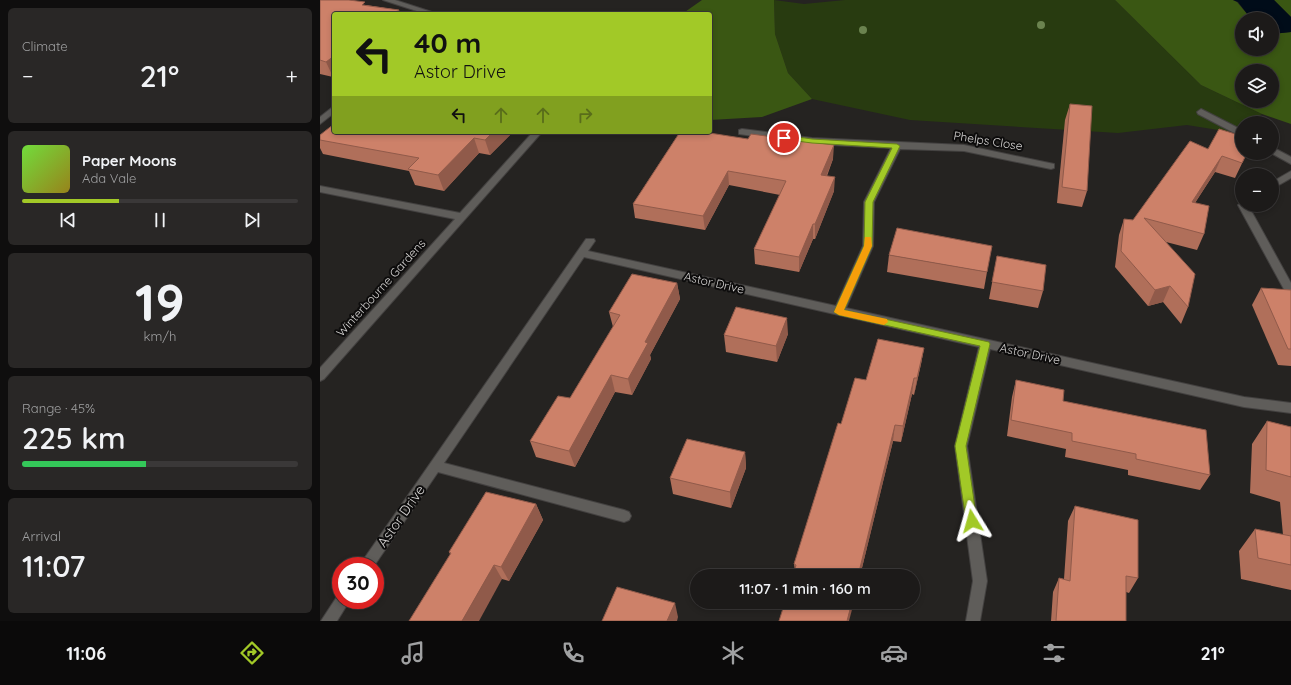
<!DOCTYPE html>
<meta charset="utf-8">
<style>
:root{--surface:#1c1a19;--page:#292726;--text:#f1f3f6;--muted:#a0a1a2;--line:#3a3838;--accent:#a2c927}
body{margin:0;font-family:Quicksand,sans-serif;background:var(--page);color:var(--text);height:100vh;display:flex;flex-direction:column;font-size:15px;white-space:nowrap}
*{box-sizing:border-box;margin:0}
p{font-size:13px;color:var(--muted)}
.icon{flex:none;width:22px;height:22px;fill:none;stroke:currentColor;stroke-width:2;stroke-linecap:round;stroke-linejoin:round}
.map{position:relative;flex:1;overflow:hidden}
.side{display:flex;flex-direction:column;gap:8px;padding:8px;background:#0f0e0e;width:320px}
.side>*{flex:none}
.banner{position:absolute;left:12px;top:12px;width:380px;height:122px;border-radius:4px;box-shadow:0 2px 6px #0003,0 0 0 1px var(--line);background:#a2c927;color:#111;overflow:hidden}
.tools{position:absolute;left:915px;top:12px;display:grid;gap:8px}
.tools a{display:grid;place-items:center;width:44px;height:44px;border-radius:50%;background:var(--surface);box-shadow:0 2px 6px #0003,0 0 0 1px var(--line);font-size:20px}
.speed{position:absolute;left:12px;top:557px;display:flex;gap:8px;font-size:20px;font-weight:700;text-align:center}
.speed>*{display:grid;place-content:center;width:52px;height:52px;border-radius:50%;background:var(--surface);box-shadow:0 2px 6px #0003,0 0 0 1px var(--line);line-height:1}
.speed .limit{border:6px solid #d22;background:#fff;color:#111}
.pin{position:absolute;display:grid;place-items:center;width:34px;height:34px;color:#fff;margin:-17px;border:2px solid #fff;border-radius:50%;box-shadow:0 1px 4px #0007}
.me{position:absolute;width:44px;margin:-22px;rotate:352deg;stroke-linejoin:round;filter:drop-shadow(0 0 3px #0008)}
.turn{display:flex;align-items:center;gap:14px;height:84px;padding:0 16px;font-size:18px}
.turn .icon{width:52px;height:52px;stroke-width:2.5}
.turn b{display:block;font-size:28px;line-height:34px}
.lanes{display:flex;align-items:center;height:38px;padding:0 16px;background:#0003;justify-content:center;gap:20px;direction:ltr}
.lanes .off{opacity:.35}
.big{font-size:30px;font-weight:600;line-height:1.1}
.side .widget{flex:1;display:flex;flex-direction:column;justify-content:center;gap:6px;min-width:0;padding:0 14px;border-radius:6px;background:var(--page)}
.side .dial{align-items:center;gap:0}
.dial b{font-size:52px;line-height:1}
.song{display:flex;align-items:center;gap:12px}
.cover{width:48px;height:48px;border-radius:6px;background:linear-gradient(135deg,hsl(100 70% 55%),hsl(50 70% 35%))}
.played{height:4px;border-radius:2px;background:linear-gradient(90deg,var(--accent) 35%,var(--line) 35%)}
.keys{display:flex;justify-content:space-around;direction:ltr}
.heat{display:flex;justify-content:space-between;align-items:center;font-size:22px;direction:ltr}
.charge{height:6px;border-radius:3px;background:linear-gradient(90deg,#34c759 45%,var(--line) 0)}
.trip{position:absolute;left:370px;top:569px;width:230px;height:40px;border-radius:20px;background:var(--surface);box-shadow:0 2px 6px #0003,0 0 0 1px var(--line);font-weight:600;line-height:40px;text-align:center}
.menu{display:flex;height:64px;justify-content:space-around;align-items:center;background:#0b0a0a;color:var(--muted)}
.menu .icon{width:28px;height:28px}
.menu .on{color:var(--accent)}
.menu b{font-size:18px;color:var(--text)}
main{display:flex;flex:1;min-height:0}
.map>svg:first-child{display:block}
.green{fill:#283b10}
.forest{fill:#3a5713;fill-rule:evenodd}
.water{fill:#000c19}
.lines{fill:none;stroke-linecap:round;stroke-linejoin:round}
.minor-casing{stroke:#434140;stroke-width:2}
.minor{fill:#5f5d5a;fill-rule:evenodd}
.tree{fill:#6b834f}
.wall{fill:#b06f5a}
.shaded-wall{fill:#905a4a}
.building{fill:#cd8169;stroke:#905a4a}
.route{fill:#a2c927;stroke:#698319}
.slow{fill:#f59e0b}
.labels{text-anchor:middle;stroke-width:4;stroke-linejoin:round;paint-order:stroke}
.street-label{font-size:12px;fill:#d8d6d5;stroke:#0d0c0c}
.near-street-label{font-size:14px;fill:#d8d6d5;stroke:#0d0c0c}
</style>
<main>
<section class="side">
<div class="widget"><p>Climate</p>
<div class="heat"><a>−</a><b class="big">21°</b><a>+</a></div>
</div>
<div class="widget">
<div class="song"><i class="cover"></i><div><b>Paper Moons</b><p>Ada Vale</p></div></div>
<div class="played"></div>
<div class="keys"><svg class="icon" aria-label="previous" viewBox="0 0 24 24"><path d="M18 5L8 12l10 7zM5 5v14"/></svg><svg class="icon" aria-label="pause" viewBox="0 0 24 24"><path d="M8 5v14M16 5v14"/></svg><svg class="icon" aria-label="next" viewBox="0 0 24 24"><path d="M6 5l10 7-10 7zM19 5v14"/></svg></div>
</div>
<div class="widget dial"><b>19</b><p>km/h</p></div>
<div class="widget"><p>Range · 45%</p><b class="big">225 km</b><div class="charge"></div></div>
<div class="widget"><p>Arrival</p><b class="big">11:07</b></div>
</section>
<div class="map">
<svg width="971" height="621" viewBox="0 0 971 621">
<rect width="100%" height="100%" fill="#252321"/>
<path class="green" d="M454,0L484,4L525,0H795L881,85L942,114L930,123H922V129L917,133L867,125L798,133L590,120L492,99L468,73L455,34Z"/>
<g class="forest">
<path d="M382,0H454L455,34L468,73L492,99L442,117L390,120V14H362Z"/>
<path d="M795,0H913L917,2L928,15L924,19H922V49H952V34L971,32V124L942,114L881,85ZM922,71H952V101H922Z"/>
<path d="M954,0H971V17Z"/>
</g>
<path class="water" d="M913,0H954L971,17V32L952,34V19H924L928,15L918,2Z"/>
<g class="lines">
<g class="minor-casing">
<g id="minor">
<path d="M63,0H75L118,14H106Z"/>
<path d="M14,106V113L0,124V117Z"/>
<path d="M881,109L922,130V137L878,114L877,112Z"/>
<path d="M422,129L492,138L644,145L734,164V168L731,169L644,151L580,149L554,202L553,246L526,308L924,397L971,403V413L924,407L670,349L647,446L667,581L660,621H646L653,581L635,446L659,347L264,257L124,463L304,510L309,512L311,516L309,520L304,522L118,472L54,566H39L266,239H274L275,241L268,251L516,306L543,246L544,202L571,148L492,144L419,134V130Z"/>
<path d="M213,132H222L4,379L0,381V368L135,219L0,192V186L140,213Z"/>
<path d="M952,147L971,157V164L951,153Z"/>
<path d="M971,171V178L952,189V182Z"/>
<path d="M922,202V205H928L971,283V297L966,293L918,205Z"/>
<path d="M21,594V600H30L17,621H1L18,595Z"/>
</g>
</g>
<use href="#minor" class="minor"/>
</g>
<g class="tree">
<circle cx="721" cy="25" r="4"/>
<circle cx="543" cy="30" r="4"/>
</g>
<g class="wall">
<path d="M0,0L46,5L79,10L80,14H14L13,77L0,74Z"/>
<path d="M750,104L767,191L762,207L737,203L745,120Z"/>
<path d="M14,132H193L170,155L159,153L124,191L95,185L89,171L3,154L0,148V135Z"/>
<path d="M360,132L513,159L507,176L514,191L495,239H493L479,272L435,264L434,249L460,195L409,185L385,230L315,218L313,204Z"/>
<path d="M888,149L922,153H927L915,178L895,172L875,203L884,234L877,250L846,242L868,307L861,324L843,302L828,306L795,267L799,235L804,219L813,220Z"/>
<path d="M569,255L667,272L664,289L567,272Z"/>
<path d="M677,256L723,291L718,308L669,299Z"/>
<path d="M357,283L360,299L330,355L331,359L312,395L295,392L255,467L216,457L210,441L250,398L293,327L289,312Z"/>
<path d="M941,288L971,290V366L958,365L932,305Z"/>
<path d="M468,334L457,362L406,352L404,335Z"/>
<path d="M604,348L601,364L594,395L592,394L581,442L573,441L540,576H473L475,571L474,564L521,424L546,380Z"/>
<path d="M696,380L743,401L890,475L880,490L808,475V470L745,457L746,449L687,436L692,397Z"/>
<path d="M947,421L971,427V590L921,579L919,551L935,529L963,535L960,502L930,493L932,444Z"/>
<path d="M425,452L426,468L411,508L353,494L350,478Z"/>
<path d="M216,504L223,520L189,581L182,579L130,554L129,552Z"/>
<path d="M755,506L818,578L809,593L806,592V621H731L733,592L739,578L744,579L748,521Z"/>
</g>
<g class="shaded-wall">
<path d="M79,10L80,14H74Z"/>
<path d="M14,56V77H13L6,62Z"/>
<path d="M173,132H193L170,155L165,140Z"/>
<path d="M154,138L159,153L124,191L118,175Z"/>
<path d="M514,145L513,159L501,189V175Z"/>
<path d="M902,156L895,172L865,218L872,202Z"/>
<path d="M408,171L409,185L385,230L383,216Z"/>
<path d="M515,177L514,191L495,239V224Z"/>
<path d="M493,224V239L479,272V257Z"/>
<path d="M357,283L360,299L330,355L331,359L312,395L308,379L325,342Z"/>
<path d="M850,286L843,302L828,306L835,290Z"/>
<path d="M467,318L468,334L457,362L456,346Z"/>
<path d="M604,348L601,364L594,395L597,378Z"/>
<path d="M291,375L295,392L255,467L249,451Z"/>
<path d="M594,378L592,394L581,442L583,426Z"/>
<path d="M575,425L573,441L540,576H538Z"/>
<path d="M425,452L426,468L411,508L410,492Z"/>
<path d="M216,504L223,520L189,581L181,567Z"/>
<path d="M174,565L182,579L159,621H142Z"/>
<path d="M532,602H534L529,621H527Z"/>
<path d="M355,603L358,617L357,621H347Z"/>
</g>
<g class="building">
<path d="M0,0H29L45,2L42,5L79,10L74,14H14V56L6,62L0,60Z"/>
<path d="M750,104L772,106L767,191L742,187Z"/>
<path d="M14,124V132H173L165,140L154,138L118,175L88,169L99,158L0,140V135Z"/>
<path d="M899,129L922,136V153H927L922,163L902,156L872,202L889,206L884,234L824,218L875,274L868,307L850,286L835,290L801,251L804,219L813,220L870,141L888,149Z"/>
<path d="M360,132H383L428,139L431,134L514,145L501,175L515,177L495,224H493L479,257L434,249L466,181L408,171L383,216L313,204Z"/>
<path d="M577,228L672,246L667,272L569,255Z"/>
<path d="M677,256L726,265L723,291L672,282Z"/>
<path d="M312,274L357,283L325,342L328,343L308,379L291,375L249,451L210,441L238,396L250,398L300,315L289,312Z"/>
<path d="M941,288L971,290V349H968Z"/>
<path d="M416,307L467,318L456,346L404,335Z"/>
<path d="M558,339L604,348L597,378H594L583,426L575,425L538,576H473L476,565L474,564L518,423L521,424L535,378L546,380Z"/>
<path d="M696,380L744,390L743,401L886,430L890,475L816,459V454L752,441V433L691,420Z"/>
<path d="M947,421L971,427V477L946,470Z"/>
<path d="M367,439L425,452L410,492L350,478Z"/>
<path d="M166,492L216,504L181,567L174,565L142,621H89L131,553L129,552Z"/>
<path d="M755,506L818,520V578L806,576V621H736L739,578L750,581Z"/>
<path d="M935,529L971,536V565L938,558Z"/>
<path d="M297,587L355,603L347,621H282Z"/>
<path d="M465,602H532L527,621H459Z"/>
</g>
<path class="route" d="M464,135L492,139L577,144L580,146L553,202L552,246L524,310L669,342L670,344L646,446L657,521L656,525L652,526L648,525L646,521L635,446L660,346L519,315L514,312L544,246L545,202L572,148L492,143L461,139V136Z"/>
<path class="slow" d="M545,237H551L552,246L524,310L567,319L568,322L564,325L519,315L514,312L544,246Z"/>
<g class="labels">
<g class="street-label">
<text transform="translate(668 141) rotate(9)" y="4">Phelps Close</text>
<text transform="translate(394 283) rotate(13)" y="4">Astor Drive</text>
<text transform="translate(61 288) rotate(-48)" y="4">Winterbourne Gardens</text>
<text transform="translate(710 354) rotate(12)" y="4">Astor Drive</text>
</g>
<g class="near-street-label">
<text transform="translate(81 516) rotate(-55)" y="5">Astor Drive</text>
</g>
</g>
</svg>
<div class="tools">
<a><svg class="icon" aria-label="sound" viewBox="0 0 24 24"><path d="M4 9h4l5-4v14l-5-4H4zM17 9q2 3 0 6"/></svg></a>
<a><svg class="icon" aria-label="layers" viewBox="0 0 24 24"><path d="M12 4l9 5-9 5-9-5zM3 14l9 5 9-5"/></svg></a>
<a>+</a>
<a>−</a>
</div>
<div class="speed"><div class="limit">30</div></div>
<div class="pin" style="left:464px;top:138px;background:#d93025"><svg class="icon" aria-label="arrive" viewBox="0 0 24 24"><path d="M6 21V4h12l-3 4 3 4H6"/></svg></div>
<svg class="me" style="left:652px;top:521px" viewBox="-20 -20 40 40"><path d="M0-17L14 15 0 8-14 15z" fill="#a2c927" stroke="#fff" stroke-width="4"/></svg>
<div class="trip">11:07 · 1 min · 160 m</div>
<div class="banner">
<div class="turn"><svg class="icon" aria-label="left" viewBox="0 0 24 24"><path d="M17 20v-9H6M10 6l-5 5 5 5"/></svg><div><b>40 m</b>Astor Drive</div></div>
<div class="lanes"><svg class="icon" aria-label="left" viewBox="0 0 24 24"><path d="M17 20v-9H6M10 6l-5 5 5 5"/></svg><svg class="icon off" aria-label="ahead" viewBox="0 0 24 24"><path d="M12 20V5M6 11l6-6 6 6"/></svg><svg class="icon off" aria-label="ahead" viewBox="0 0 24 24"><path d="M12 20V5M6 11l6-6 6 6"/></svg><svg class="icon off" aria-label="right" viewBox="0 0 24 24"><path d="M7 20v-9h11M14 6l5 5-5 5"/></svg></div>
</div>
</div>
</main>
<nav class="menu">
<b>11:06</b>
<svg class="icon on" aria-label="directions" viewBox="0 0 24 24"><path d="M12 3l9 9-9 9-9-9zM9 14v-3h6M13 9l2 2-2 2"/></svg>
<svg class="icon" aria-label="music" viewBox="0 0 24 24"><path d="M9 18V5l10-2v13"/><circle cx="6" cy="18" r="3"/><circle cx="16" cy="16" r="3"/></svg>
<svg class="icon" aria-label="phone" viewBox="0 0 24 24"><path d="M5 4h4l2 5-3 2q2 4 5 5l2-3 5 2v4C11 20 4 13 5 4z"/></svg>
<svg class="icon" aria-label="climate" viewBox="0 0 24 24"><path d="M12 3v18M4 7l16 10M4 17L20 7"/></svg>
<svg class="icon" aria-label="car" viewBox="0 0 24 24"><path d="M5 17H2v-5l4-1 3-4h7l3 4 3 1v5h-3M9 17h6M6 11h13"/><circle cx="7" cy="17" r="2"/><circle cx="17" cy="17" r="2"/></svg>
<svg class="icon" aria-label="filters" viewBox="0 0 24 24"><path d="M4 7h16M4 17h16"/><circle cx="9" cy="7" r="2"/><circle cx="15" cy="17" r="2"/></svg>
<b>21°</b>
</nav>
